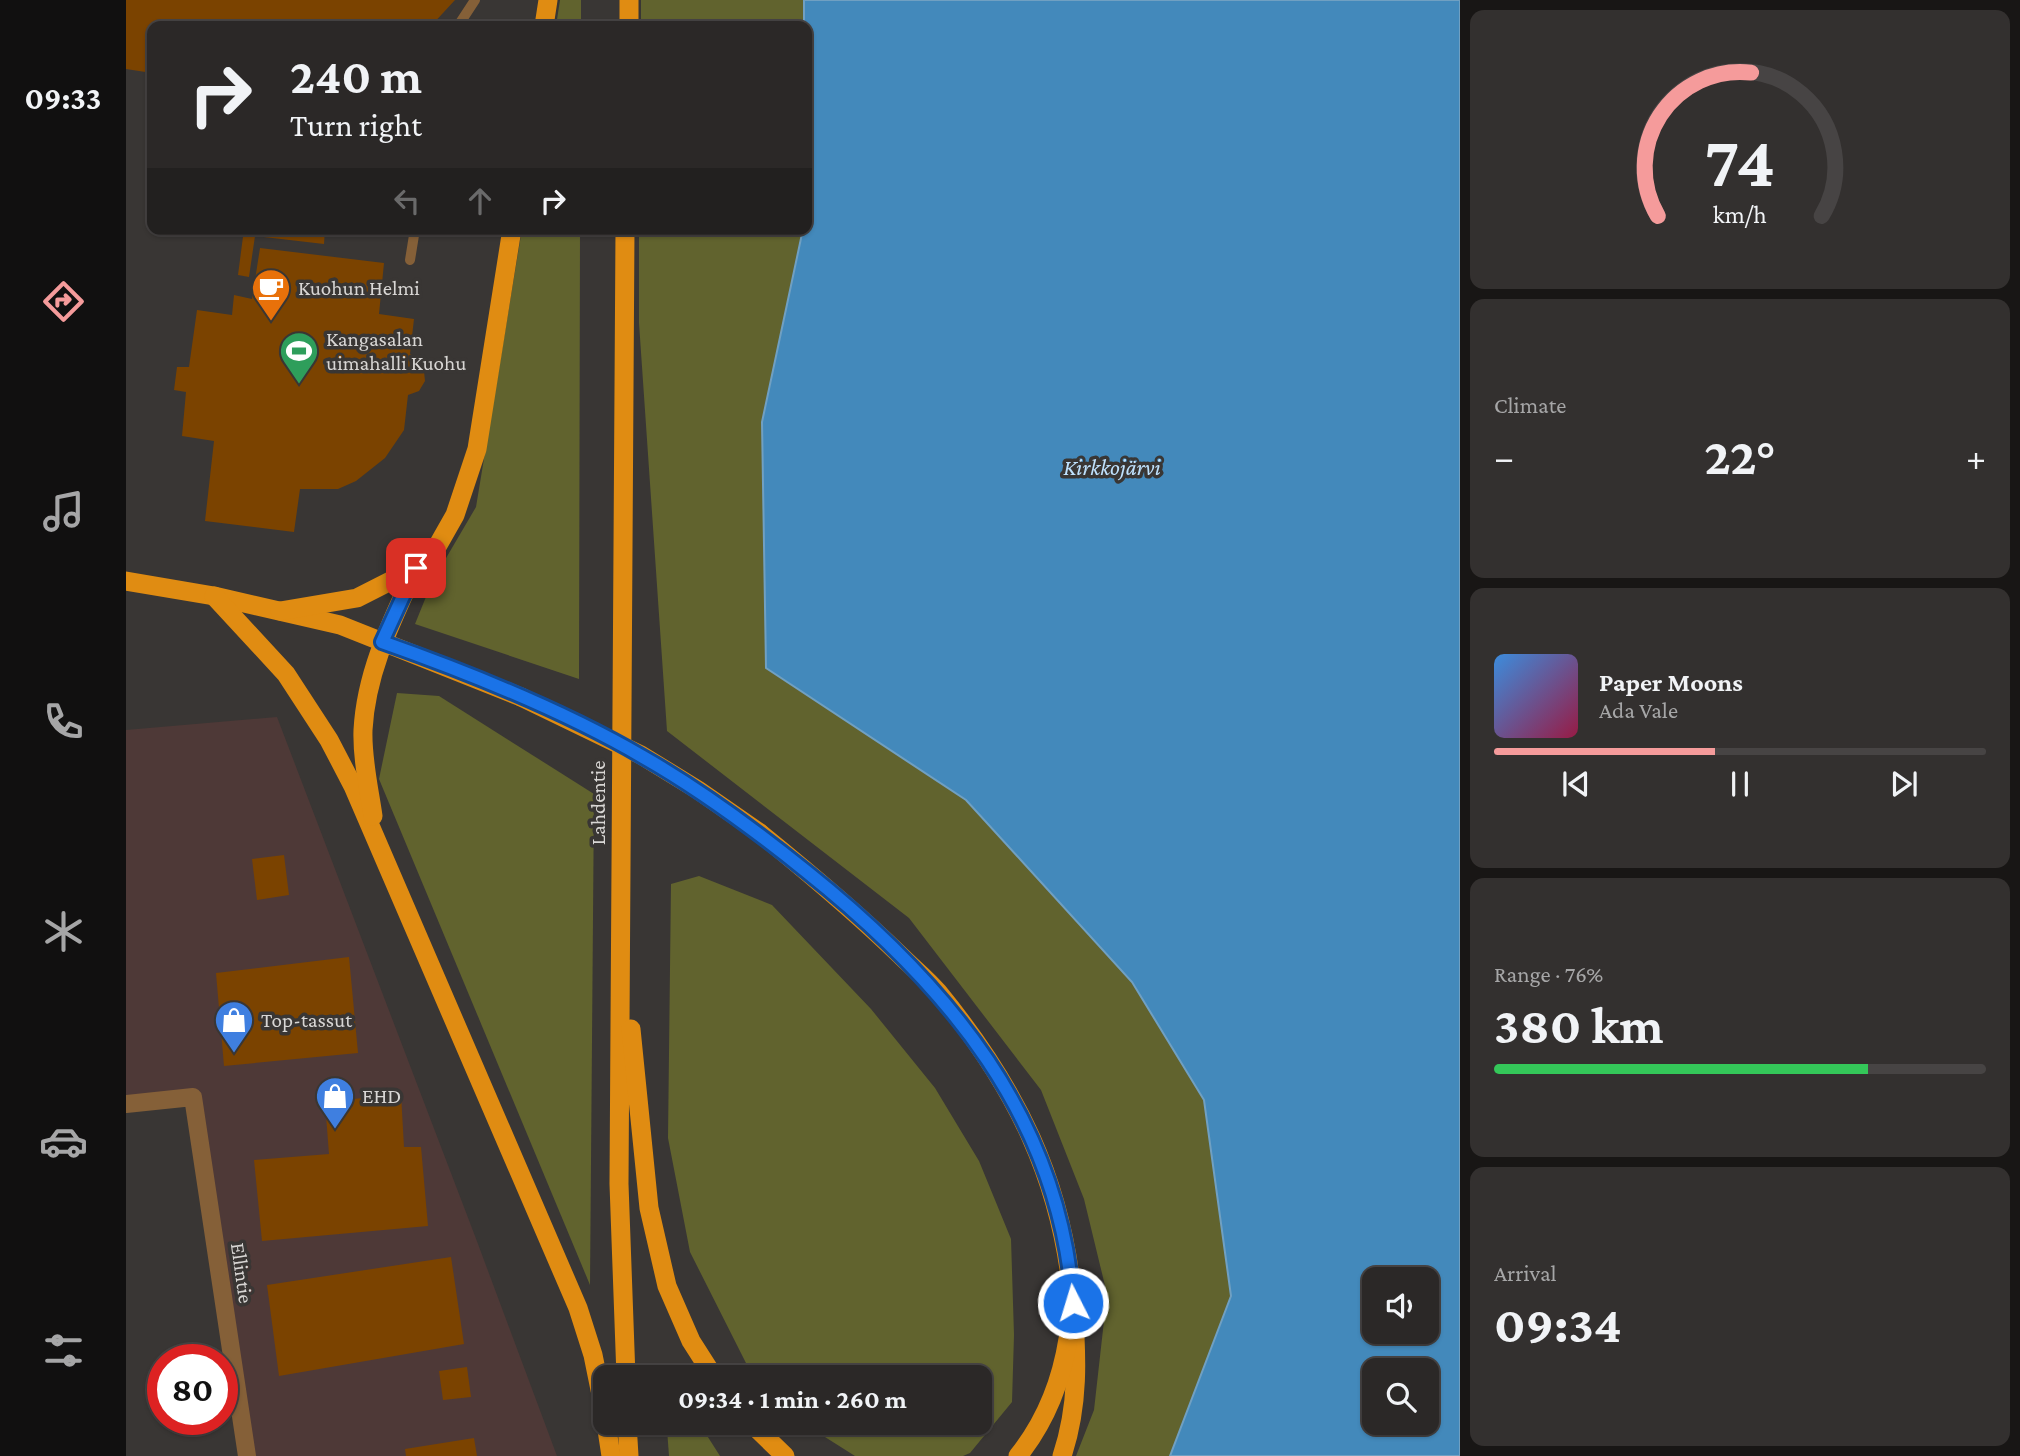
<!DOCTYPE html>
<meta charset="utf-8">
<style>
:root{--surface:#2b2827;--page:#33302f;--text:#f1f3f6;--muted:#a6a6a7;--line:#474444;--accent:#f59b9b}
body{margin:0;font-family:"Crimson Pro",serif;background:var(--page);color:var(--text);height:100vh;display:flex;flex-direction:column;font-size:26px;white-space:nowrap}
*{box-sizing:border-box;margin:0}
p{font-size:23px;color:var(--muted)}
.icon{flex:none;width:38px;height:38px;fill:none;stroke:currentColor;stroke-width:2;stroke-linecap:round;stroke-linejoin:round}
.map{position:relative;flex:1;overflow:hidden}
.sheet{display:flex;flex-direction:column;gap:10px;padding:10px;background:#181615;width:560px}
.sheet>*{flex:none}
.top-card{position:absolute;left:21px;top:21px;width:665px;height:214px;border-radius:14px;box-shadow:0 2px 5px #0004,0 0 0 2px var(--line);background:#2b2827;color:var(--text);overflow:hidden}
.tools{position:absolute;left:1236px;top:1267px;display:grid;gap:14px}
.tools a{display:grid;place-items:center;width:77px;height:77px;border-radius:14px;background:var(--surface);box-shadow:0 2px 5px #0004,0 0 0 2px var(--line);font-size:35px}
.speed{position:absolute;left:21px;top:1344px;display:flex;gap:14px;font-size:35px;font-weight:700;text-align:center}
.speed>*{display:grid;place-content:center;width:91px;height:91px;border-radius:50%;background:var(--surface);box-shadow:0 2px 5px #0004,0 0 0 2px var(--line);line-height:1}
.speed .limit{border:10px solid #d22;background:#fff;color:#111}
.pin{position:absolute;display:grid;place-items:center;width:60px;height:60px;color:#fff;margin:-30px;border-radius:14px;box-shadow:0 4px 10px #0006}
.me{position:absolute;width:77px;margin:-38px;rotate:355deg;stroke-linejoin:round;filter:drop-shadow(0 0 5px #0008)}
.turn{display:flex;align-items:center;gap:24px;height:147px;padding:0 28px;font-size:32px}
.turn .icon{width:91px;height:91px;stroke-width:2.5}
.turn b{display:block;font-size:49px;line-height:60px}
.lanes{display:flex;align-items:center;height:66px;padding:0 28px;background:#0003;justify-content:center;gap:35px;direction:ltr}
.lanes .off{opacity:.35}
.big{font-size:52px;font-weight:700;line-height:1.1}
.sheet .card{flex:1;display:flex;flex-direction:column;justify-content:center;gap:10px;min-width:0;padding:0 24px;border-radius:14px;background:var(--page)}
.sheet .dial{align-items:center;gap:0}
.dial svg{height:182px;overflow:visible;fill:none;stroke:var(--line);stroke-width:7;stroke-linecap:round;text-anchor:middle}
.dial text{fill:var(--text);stroke:none}
.song{display:flex;align-items:center;gap:21px}
.cover{width:84px;height:84px;border-radius:10px;background:linear-gradient(135deg,hsl(210 70% 55%),hsl(340 70% 35%))}
.played{height:7px;border-radius:4px;background:linear-gradient(90deg,var(--accent) 45%,var(--line) 45%)}
.keys{display:flex;justify-content:space-around;direction:ltr}
.heat{display:flex;justify-content:space-between;align-items:center;font-size:38px;direction:ltr}
.charge{height:10px;border-radius:5px;background:linear-gradient(90deg,#34c759 76%,var(--line) 0)}
.trip{position:absolute;left:467px;top:1365px;width:399px;height:70px;border-radius:14px;background:var(--surface);box-shadow:0 2px 5px #0004,0 0 0 2px var(--line);font-weight:700;line-height:70px;text-align:center}
main{display:flex;flex:1;min-height:0}
.menu{display:flex;flex-direction:column;width:126px;justify-content:space-around;align-items:center;background:#111010;color:var(--muted)}
.menu .icon{width:49px;height:49px}
.menu .on{color:var(--accent)}
.menu b{font-size:32px;color:var(--text)}
.map>svg:first-child{display:block}
.commercial{fill:#4e3937}
.green{fill:#61632e;fill-rule:evenodd}
.water{fill:#4389bb;stroke:#70a0c2;stroke-width:2;fill-rule:evenodd}
.building{fill:#7b4300}
.lines{fill:none;stroke-linecap:round;stroke-linejoin:round}
.service{stroke:#856038;stroke-width:10}
.minor{stroke:#856038;stroke-width:18}
.trunk{stroke:#e08c12;stroke-width:19}
.trunk-bridge{stroke:#e08c12;stroke-width:19}
.route-casing{stroke:#114b97;stroke-width:18}
.route{stroke:#1a73e8;stroke-width:12}
.labels{text-anchor:middle;stroke-width:7;stroke-linejoin:round;paint-order:stroke}
.poi-label{font-size:21px;fill:#d8d6d4;stroke:#393634;text-anchor:start}
.street-label{font-size:21px;fill:#d8d6d4;stroke:#393634}
.water-label{font-size:23px;font-style:italic;fill:#bfe2fe;stroke:#393634}
</style>
<main>
<nav class="menu">
<b>09:33</b>
<svg class="icon on" aria-label="directions" viewBox="0 0 24 24"><path d="M12 3l9 9-9 9-9-9zM9 14v-3h6M13 9l2 2-2 2"/></svg>
<svg class="icon" aria-label="music" viewBox="0 0 24 24"><path d="M9 18V5l10-2v13"/><circle cx="6" cy="18" r="3"/><circle cx="16" cy="16" r="3"/></svg>
<svg class="icon" aria-label="phone" viewBox="0 0 24 24"><path d="M5 4h4l2 5-3 2q2 4 5 5l2-3 5 2v4C11 20 4 13 5 4z"/></svg>
<svg class="icon" aria-label="climate" viewBox="0 0 24 24"><path d="M12 3v18M4 7l16 10M4 17L20 7"/></svg>
<svg class="icon" aria-label="car" viewBox="0 0 24 24"><path d="M5 17H2v-5l4-1 3-4h7l3 4 3 1v5h-3M9 17h6M6 11h13"/><circle cx="7" cy="17" r="2"/><circle cx="17" cy="17" r="2"/></svg>
<svg class="icon" aria-label="filters" viewBox="0 0 24 24"><path d="M4 7h16M4 17h16"/><circle cx="9" cy="7" r="2"/><circle cx="15" cy="17" r="2"/></svg>
</nav>
<div class="map">
<svg width="1334" height="1456" viewBox="0 0 1334 1456">
<rect width="100%" height="100%" fill="#393634"/>
<path class="commercial" d="M151,717L349,1236L431,1456H121L67,1098L0,1104V730Z"/>
<g class="green">
<path d="M434,0H455V26H430Z"/>
<path d="M515,0H1334V1456L1067,1396L1044,1456H950L968,1410L981,1294L958,1199L915,1090L783,918L541,731L513,323V229H677L647,374L681,229V26H515ZM908,874L1034,1009L1069,1084L1006,982ZM1248,1279H1300V1332H1248ZM1248,1370H1300V1423H1248Z"/>
<path d="M396,229H454L453,679L289,624L306,582L350,507Z"/>
<path d="M271,693L313,696L468,794L464,1285L253,779Z"/>
<path d="M573,876L646,905L745,1009L809,1088L853,1161L885,1239L888,1335L886,1402L844,1453L837,1456H729L699,1437L683,1423H854V1377H633L622,1367L564,1252L542,1138L545,884Z"/>
<path d="M546,1423H573L594,1456H543L541,1429Z"/>
</g>
<path class="water" d="M678,0H1334V1456H1044L1105,1296L1078,1100L1006,982L840,800L640,668L636,422L677,229H681V26H678ZM1248,1279H1300V1332H1248ZM1248,1370H1300V1423H1248Z"/>
<g class="building">
<path d="M0,0H329L305,26H26V73L0,69Z"/>
<path d="M118,229H199L198,244L129,236L123,277L112,275Z"/>
<path d="M134,248L258,263L253,314L288,319L284,354L297,362L299,381L293,391L282,395L278,430L259,458L230,481L212,489H174L168,532L79,521L88,441L56,436L60,392L48,390L51,367H63L71,310L106,315L108,295L126,299Z"/>
<path d="M158,855L163,895L131,900L126,859Z"/>
<path d="M223,957L232,1053L98,1066L90,973Z"/>
<path d="M275,1094L278,1147H295L302,1226L136,1241L128,1160L203,1154L199,1102Z"/>
<path d="M325,1257L338,1344L153,1376L141,1285Z"/>
<path d="M341,1367L345,1397L317,1400L313,1371Z"/>
<path d="M348,1438L351,1456H280L279,1449Z"/>
</g>
<g class="lines">
<g class="service">
<path d="M332,26L349,0"/>
<path d="M284,260L289,229"/>
</g>
<path class="minor" d="M0,1104L67,1097L121,1456"/>
<g class="trunk">
<path d="M418,26L422,0"/>
<path d="M503,26V0"/>
<path d="M499,229L493,1184L500,1377"/>
<path d="M0,581L88,596L214,625L395,697"/>
<path d="M88,596L160,674L203,740L227,786L452,1308L467,1355L480,1419"/>
<path d="M154,611L231,598L290,568L312,545L329,515L351,449L386,229"/>
<path d="M247,816C243,788 236,759 237,730C240,672 266,620 290,568"/>
<path d="M634,833C682,872 729,911 774,955C786,967 801,979 812,992C890,1087 937,1181 947,1304C951,1357 953,1405 936,1456"/>
<path d="M505,1029L523,1208L541,1286L565,1341L588,1377"/>
<path d="M480,1423L485,1456"/>
<path d="M501,1423L503,1456"/>
<path d="M625,1423L659,1456"/>
<path d="M892,1456C920,1421 935,1383 942,1339"/>
</g>
<path class="trunk-bridge" d="M395,697L515,755L572,790L634,833"/>
</g>
<g class="lines">
<g class="route-casing">
<path id="route" d="M290,568L256,642C341,672 440,712 517,757C575,790 629,830 681,872C821,984 934,1118 947,1303"/>
</g>
<use href="#route" class="route"/>
</g>
<defs>
<g id="cafe-pin" transform="scale(2.0125)"><path d="M0 17L-7.5 6A9.5 9.5 0 1 1 7.5 6Z" fill="#e8710a" stroke="#393634"/><path d="M-5.5-4.5H6V0H3Q3 3.5 0 3.5H-2.5Q-5.5 3.5-5.5 0ZM3-3.2v2h1.7v-2ZM-6 4.5H4V6H-6Z" fill="#fff"/></g>
<g id="stadium-pin" transform="scale(2.0125)"><path d="M0 17L-7.5 6A9.5 9.5 0 1 1 7.5 6Z" fill="#2e9e5b" stroke="#393634"/><path d="M0-5a6.5 5 0 1 0 0 10a6.5 5 0 1 0 0-10ZM-3.5-1.8h7v3.6h-7Z" fill="#fff"/></g>
<g id="shop-pin" transform="scale(2.0125)"><path d="M0 17L-7.5 6A9.5 9.5 0 1 1 7.5 6Z" fill="#3f7fe0" stroke="#393634"/><path d="M-5-2.5h2.3a2.7 3.5 0 0 1 5.4 0H5L5.5 6h-11ZM-1.5-2.5h3a1.5 2.3 0 0 0-3 0Z" fill="#fff"/></g>
</defs>
<g fill-rule="evenodd">
<use href="#cafe-pin" x="145" y="288"/>
<use href="#stadium-pin" x="173" y="351"/>
<use href="#shop-pin" x="108" y="1020"/>
<use href="#shop-pin" x="209" y="1096"/>
</g>
<g class="labels">
<g class="poi-label">
<text x="172" y="295">Kuohun Helmi</text>
<text x="200" y="346">Kangasalan<tspan x="200" dy="24">uimahalli Kuohu</tspan></text>
<text x="135" y="1027">Top-tassut</text>
<text x="236" y="1103">EHD</text>
</g>
<g class="street-label">
<text transform="translate(472 803) rotate(-90)" y="7">Lahdentie</text>
<text transform="translate(116 1273) rotate(82)" y="7">Ellintie</text>
</g>
<g class="water-label">
<text x="986" y="475">Kirkkojärvi</text>
</g>
</g>
</svg>
<div class="tools">
<a><svg class="icon" aria-label="sound" viewBox="0 0 24 24"><path d="M4 9h4l5-4v14l-5-4H4zM17 9q2 3 0 6"/></svg></a>
<a><svg class="icon" aria-label="search" viewBox="0 0 24 24"><circle cx="10" cy="10" r="6"/><path d="M15 15l6 6"/></svg></a>
</div>
<div class="speed"><div class="limit">80</div></div>
<div class="pin" style="left:290px;top:568px;background:#d93025"><svg class="icon" aria-label="arrive" viewBox="0 0 24 24"><path d="M6 21V4h12l-3 4 3 4H6"/></svg></div>
<svg class="me" style="left:947px;top:1303px" viewBox="-20 -20 40 40"><circle r="17" fill="#1a73e8" stroke="#fff" stroke-width="3"/><path d="M0-11L8 9 0 5-8 9z" fill="#fff"/></svg>
<div class="trip">09:34 · 1 min · 260 m</div>
<div class="top-card">
<div class="turn"><svg class="icon" aria-label="right" viewBox="0 0 24 24"><path d="M7 20v-9h11M14 6l5 5-5 5"/></svg><div><b>240 m</b>Turn right</div></div>
<div class="lanes"><svg class="icon off" aria-label="left" viewBox="0 0 24 24"><path d="M17 20v-9H6M10 6l-5 5 5 5"/></svg><svg class="icon off" aria-label="ahead" viewBox="0 0 24 24"><path d="M12 20V5M6 11l6-6 6 6"/></svg><svg class="icon" aria-label="right" viewBox="0 0 24 24"><path d="M7 20v-9h11M14 6l5 5-5 5"/></svg></div>
</div>
</div>
<section class="sheet">
<div class="card dial"><svg viewBox="0 0 100 80">
<path d="M14 69A42 42 0 1 1 86 69"/>
<path d="M14 69A42 42 0 0 1 55 6" stroke="#f59b9b"/>
<text x="50" y="56" font-size="32" font-weight="700">74</text>
<text x="50" y="72" font-size="11">km/h</text>
</svg></div>
<div class="card"><p>Climate</p>
<div class="heat"><a>−</a><b class="big">22°</b><a>+</a></div>
</div>
<div class="card">
<div class="song"><i class="cover"></i><div><b>Paper Moons</b><p>Ada Vale</p></div></div>
<div class="played"></div>
<div class="keys"><svg class="icon" aria-label="previous" viewBox="0 0 24 24"><path d="M18 5L8 12l10 7zM5 5v14"/></svg><svg class="icon" aria-label="pause" viewBox="0 0 24 24"><path d="M8 5v14M16 5v14"/></svg><svg class="icon" aria-label="next" viewBox="0 0 24 24"><path d="M6 5l10 7-10 7zM19 5v14"/></svg></div>
</div>
<div class="card"><p>Range · 76%</p><b class="big">380 km</b><div class="charge"></div></div>
<div class="card"><p>Arrival</p><b class="big">09:34</b></div>
</section>
</main>
